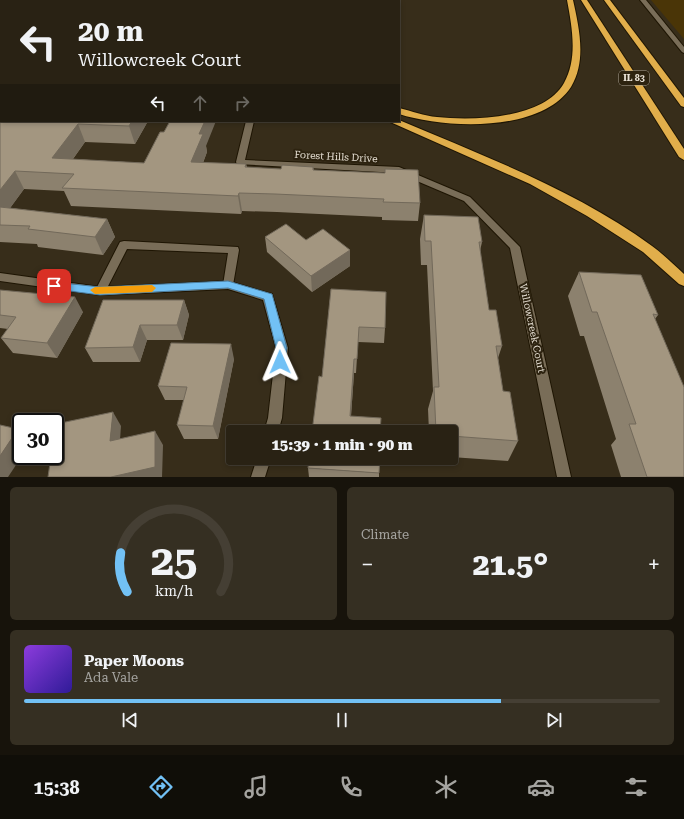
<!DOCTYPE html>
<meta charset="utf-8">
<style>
:root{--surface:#292214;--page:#352f22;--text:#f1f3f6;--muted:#a5a4a0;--line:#453f34;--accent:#72c1f5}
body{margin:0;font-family:"Roboto Serif",serif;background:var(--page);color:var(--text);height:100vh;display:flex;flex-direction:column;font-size:15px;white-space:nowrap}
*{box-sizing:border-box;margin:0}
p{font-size:13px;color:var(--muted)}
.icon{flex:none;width:22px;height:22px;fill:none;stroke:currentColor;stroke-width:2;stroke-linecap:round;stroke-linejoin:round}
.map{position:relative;height:477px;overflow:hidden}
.panel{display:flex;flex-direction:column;gap:10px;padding:10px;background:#17130b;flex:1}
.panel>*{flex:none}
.top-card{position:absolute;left:0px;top:0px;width:400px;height:122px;box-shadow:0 2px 6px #0003,0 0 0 1px var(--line);background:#292214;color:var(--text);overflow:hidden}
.speed{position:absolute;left:12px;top:413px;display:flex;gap:8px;font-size:20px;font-weight:700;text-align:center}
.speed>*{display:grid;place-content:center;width:52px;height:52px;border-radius:50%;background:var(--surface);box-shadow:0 2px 6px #0003,0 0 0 1px var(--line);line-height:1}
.speed .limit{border:2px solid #111;border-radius:6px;background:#fff;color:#111}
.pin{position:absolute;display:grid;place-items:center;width:34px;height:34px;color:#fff;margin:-17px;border-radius:8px;box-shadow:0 2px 6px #0006}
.me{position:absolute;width:44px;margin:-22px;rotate:359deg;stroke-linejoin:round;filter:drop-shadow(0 0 3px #0008)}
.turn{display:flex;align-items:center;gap:14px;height:84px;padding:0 12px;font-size:18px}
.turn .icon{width:52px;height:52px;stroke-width:2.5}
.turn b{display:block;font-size:28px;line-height:34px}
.lanes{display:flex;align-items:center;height:38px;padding:0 12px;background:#0003;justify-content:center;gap:20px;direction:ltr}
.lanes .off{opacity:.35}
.big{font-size:30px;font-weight:800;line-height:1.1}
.panel .tile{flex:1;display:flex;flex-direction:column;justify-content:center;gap:6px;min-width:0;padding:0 14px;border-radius:6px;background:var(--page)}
.panel .dial{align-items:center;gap:0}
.dial svg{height:104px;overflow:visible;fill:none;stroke:var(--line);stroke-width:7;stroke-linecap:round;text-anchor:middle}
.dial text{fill:var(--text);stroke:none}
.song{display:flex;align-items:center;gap:12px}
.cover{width:48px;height:48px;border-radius:6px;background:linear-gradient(135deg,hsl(270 70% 55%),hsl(250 70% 35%))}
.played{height:4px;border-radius:2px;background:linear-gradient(90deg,var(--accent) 75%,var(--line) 75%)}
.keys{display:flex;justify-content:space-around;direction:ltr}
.heat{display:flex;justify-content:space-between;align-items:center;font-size:22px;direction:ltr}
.panel .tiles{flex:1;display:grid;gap:10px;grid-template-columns:1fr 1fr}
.tile:last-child{grid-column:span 2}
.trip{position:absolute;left:226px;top:425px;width:232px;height:40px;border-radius:4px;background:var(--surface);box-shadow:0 2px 6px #0003,0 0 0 1px var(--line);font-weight:800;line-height:40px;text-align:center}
.tabs{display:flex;height:64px;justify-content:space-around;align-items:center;background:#100e08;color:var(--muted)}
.tabs .icon{width:28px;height:28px}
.tabs .on{color:var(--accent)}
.tabs b{font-size:18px;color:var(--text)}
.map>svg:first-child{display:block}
.green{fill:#4a3507}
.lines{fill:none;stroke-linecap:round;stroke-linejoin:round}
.service-casing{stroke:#1e1503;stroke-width:2}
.minor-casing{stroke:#1e1503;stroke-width:2}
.motorway-casing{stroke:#1e1503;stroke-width:2}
.service{fill:#796d58;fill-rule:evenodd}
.minor{fill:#796d58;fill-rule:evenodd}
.motorway{fill:#e1ae4b;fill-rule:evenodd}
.wall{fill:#8c816e}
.shaded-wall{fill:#72695a}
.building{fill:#a39680;stroke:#72695a}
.route{fill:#72c1f5;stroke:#4a7d9f}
.slow{fill:#f59e0b}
.labels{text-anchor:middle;stroke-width:4;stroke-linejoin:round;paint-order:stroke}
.shield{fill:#2d2310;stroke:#afa799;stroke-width:1}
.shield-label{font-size:9px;font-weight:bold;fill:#e7e0d4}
.street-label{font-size:10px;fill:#e7e0d4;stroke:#2d2310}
</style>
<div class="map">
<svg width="684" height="477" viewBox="0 0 684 477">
<rect width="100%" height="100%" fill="#372d1a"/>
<path class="green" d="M651,0H684V39Z"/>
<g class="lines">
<g class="service-casing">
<g id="service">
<path d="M25,0H32L24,1Z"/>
<rect x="0" y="1" width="1" height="4"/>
<rect x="0" y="50" width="1" height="4"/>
<path d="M124,241L238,247L239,250L233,285L232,288H224L223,285L228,253L127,249L104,294H96L95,291L120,242Z"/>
</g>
</g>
<g class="minor-casing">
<g id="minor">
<path d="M64,0H70L63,1Z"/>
<path d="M640,0H646L684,47V53L682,52Z"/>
<path d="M0,59H1L0,64Z"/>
<rect x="0" y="71" width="1" height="4"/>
<path d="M246,121H254L245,160L399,167L470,197L520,247L571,477H557L510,248L464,201L398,173L237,164L236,162Z"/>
<path d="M0,273L100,287L228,281L272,294L288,348L282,418L278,432H264L268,418L276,348L263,300L228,289L100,295L0,281Z"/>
<path d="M257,458H271L265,477H251Z"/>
</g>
</g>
<g class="motorway-casing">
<g id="motorway">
<rect x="303" y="0" width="6" height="1"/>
<path d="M316,0H323L316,1Z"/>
<path d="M339,0H346L339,1Z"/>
<path d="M567,0H573C579,27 587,61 571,87C541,133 445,129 399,114V108C412,111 424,116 437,117C473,121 544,119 564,83C578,58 572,27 567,0Z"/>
<path d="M581,0H587L684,149V160L679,157Z"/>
<path d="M604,0H610L684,98V107L681,106Z"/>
<path d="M399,120C484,156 577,191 652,246C663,254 673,264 684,274V286L679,284L643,252L587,216L530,184L388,121Z"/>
</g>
</g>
<use href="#service" class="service"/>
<use href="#minor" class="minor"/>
<use href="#motorway" class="motorway"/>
</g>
<g class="wall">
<path d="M1,78V121H148L135,144L85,142L73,159L144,163L206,146L207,152L203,163L246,164L247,167L281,169L313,167L314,170L420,203L418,221L382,220V217L277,212L242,211L241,214L71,206L64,191L24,189L10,208L107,219L115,237L103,255L38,247L37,244L0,242V79Z"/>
<path d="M424,215L482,242L480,251L489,310L502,346L498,358L503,391L518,441L508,461L451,457V432H429L428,409L433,391L427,265H421L420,239Z"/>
<path d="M265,237L306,240L350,250V266L312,292L267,252Z"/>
<path d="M579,272L658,315L655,319L684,477H621L611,445L616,439L584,336H580L568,296Z"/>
<path d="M331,289L385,328L384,343L358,342L356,373H354L351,416L312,432L322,377Z"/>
<path d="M0,290L83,312L57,358L13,353L1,338L8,329L0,328Z"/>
<path d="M184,300L189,315L183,340H147L140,362H93L85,348Z"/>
<path d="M234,359L218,439H184L177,425L184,400H165L158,386Z"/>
<path d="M308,468L379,473V477H309Z"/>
</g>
<g class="shaded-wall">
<path d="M132,121H148L135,144L129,126Z"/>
<path d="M205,121H216L206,146L207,152L196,180L191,162L199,134Z"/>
<path d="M78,124L85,142L62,174L52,158Z"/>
<path d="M15,171L24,189L0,222V190Z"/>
<path d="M239,193L242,211L241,214L238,196Z"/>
<path d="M107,219L115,237L103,255L95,237Z"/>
<path d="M350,250V266L312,292L311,276Z"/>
<path d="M75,297L83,312L57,358L47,343Z"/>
<path d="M184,300L189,315L183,340L177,325Z"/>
<path d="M140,325L147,340L140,362L133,347Z"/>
<path d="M231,344L234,359L218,439L213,426Z"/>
<path d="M354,359V373L350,430V416Z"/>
<path d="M113,412L121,426L119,454L110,441Z"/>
<path d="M18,429L21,432V456H22L8,477H0V456Z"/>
<path d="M155,431L163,445L162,477H111Z"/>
</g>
<g class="building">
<path d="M90,0H166L208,1H89Z"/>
<path d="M1,78V104H0V79Z"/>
<path d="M0,110H1V121H132L129,126L78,124L52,158L144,163L160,132H164L170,121H205L199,134H203L191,162L246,164L245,167L281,169L282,165L313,167V170L385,173V169L418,170L420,203L383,202L384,199L275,194L239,193L238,196L62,188L74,174L15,171L0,190Z"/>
<path d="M0,207L107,219L95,237L28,229L30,226L0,225Z"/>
<path d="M424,215L478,217L482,242H479L489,310H496L502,346H496L503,391L510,392L518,441L451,436V432H436L434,387H439L431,241H425Z"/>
<path d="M286,224L306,240L323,229L350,250L311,276L265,237Z"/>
<path d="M579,272L641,275L658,315L653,314L684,387V477H647L629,424H636L597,312H592Z"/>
<path d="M331,289L386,292L385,328L359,327L357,359H354L350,416L381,418L380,432H312L319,376L322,377Z"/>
<path d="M0,290L75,297L47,343L1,338L16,317L0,315Z"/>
<path d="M103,300H184L177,325H140L133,347L85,348Z"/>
<path d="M171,343L231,344L213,426L177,425L187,387L158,386Z"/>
<path d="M113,412L110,441L155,431V467L111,477H48L51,456H55V429L56,424Z"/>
<path d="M0,425L18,429L0,456Z"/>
<path d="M309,458H380L379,473L308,468Z"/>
</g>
<path class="route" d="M228,281L272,294L287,348L284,366L280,367L276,366L275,362L276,348L264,299L228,288L100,295L54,289L49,286L54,282L100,287Z"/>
<path class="slow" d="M152,285L156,288L152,292L95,294L90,290L95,287Z"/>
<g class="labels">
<rect class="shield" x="619" y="71" width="30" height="14" rx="3"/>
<g class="shield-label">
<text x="634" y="81">IL 83</text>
</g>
<g class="street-label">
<text transform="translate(336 156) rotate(3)" y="4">Forest Hills Drive</text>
<text transform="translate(533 328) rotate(78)" y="4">Willowcreek Court</text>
</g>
</g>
</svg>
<div class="speed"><div class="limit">30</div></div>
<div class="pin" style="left:54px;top:286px;background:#d93025"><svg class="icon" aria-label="arrive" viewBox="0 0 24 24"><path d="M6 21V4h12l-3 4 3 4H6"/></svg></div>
<svg class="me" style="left:280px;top:362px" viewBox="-20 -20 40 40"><path d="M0-17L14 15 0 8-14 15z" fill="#72c1f5" stroke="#fff" stroke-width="4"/></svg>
<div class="trip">15:39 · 1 min · 90 m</div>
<div class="top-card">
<div class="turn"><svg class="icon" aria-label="left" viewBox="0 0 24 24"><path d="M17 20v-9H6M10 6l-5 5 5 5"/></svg><div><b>20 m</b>Willowcreek Court</div></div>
<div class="lanes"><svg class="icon" aria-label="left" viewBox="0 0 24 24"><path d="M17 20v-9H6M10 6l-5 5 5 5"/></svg><svg class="icon off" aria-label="ahead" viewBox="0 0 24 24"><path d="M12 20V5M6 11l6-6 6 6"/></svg><svg class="icon off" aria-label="right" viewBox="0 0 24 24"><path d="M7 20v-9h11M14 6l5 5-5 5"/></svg></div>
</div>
</div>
<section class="panel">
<div class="tiles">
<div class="tile dial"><svg viewBox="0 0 100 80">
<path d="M14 69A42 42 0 1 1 86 69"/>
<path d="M14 69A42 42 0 0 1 9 39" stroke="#72c1f5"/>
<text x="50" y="56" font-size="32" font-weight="700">25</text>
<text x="50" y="72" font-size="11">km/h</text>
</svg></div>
<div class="tile"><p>Climate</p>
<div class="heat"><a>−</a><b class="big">21.5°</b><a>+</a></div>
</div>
<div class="tile">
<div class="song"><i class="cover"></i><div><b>Paper Moons</b><p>Ada Vale</p></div></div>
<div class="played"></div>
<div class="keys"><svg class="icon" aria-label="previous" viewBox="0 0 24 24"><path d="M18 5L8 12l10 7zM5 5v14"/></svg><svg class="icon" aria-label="pause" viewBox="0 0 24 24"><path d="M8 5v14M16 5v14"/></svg><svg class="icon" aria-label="next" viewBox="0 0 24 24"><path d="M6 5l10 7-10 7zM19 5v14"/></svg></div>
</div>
</div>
</section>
<nav class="tabs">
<b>15:38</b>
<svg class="icon on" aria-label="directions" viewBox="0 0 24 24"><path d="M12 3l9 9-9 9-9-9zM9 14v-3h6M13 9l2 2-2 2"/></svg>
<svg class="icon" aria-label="music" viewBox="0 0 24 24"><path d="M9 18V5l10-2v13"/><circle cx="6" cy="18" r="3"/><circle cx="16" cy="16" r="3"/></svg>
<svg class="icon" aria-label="phone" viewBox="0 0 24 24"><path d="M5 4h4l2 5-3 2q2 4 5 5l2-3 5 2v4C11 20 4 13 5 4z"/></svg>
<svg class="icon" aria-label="climate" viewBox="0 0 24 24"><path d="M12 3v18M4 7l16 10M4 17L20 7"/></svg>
<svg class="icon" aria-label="car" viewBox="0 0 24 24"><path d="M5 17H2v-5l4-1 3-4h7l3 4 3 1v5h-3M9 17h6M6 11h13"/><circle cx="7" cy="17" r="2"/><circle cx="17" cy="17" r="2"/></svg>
<svg class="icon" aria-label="filters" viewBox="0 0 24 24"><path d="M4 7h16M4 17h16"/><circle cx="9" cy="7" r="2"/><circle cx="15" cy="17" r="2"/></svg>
</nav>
